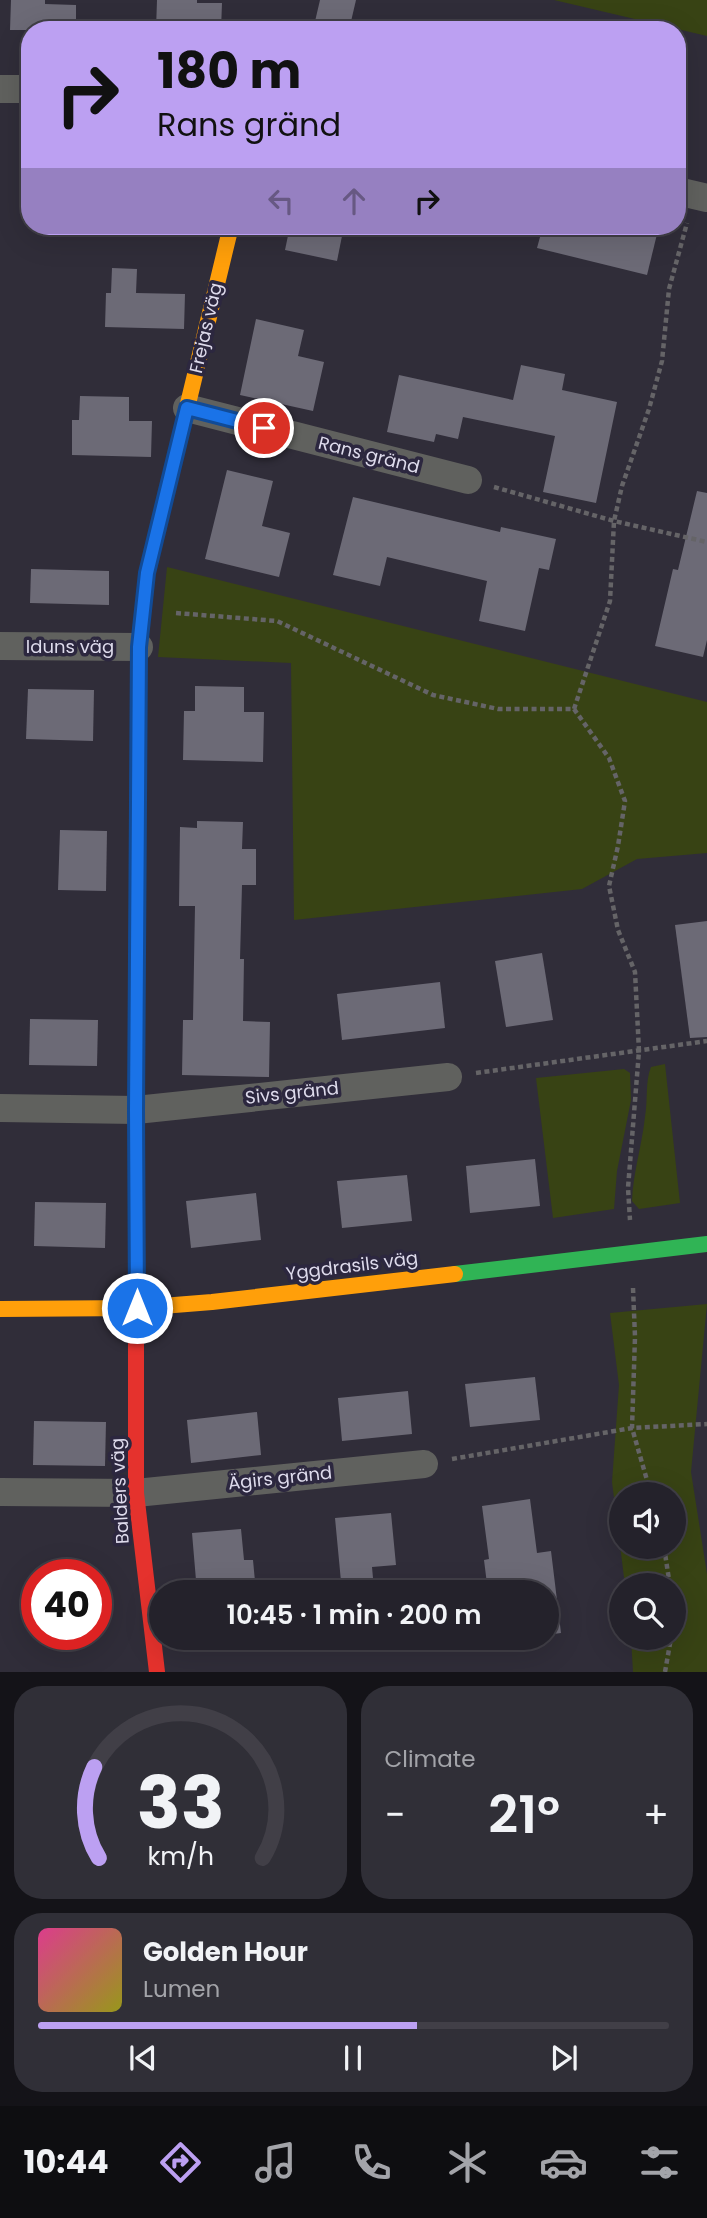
<!DOCTYPE html>
<meta charset="utf-8">
<style>
:root{--surface:#24222b;--page:#302f37;--text:#f1f3f6;--muted:#a3a4a9;--line:#413f47;--accent:#bca0f2}
body{margin:0;font-family:Poppins,sans-serif;background:var(--page);color:var(--text);height:100vh;display:flex;flex-direction:column;font-size:26px;white-space:nowrap}
*{box-sizing:border-box;margin:0}
p{font-size:23px;color:var(--muted)}
.icon{flex:none;width:38px;height:38px;fill:none;stroke:currentColor;stroke-width:2;stroke-linecap:round;stroke-linejoin:round}
.map{position:relative;height:1672px;overflow:hidden}
.panel{display:flex;flex-direction:column;gap:14px;padding:14px;background:#141318;flex:1}
.panel>*{flex:none}
.banner{position:absolute;left:21px;top:21px;width:665px;height:214px;border-radius:28px;box-shadow:0 7px 28px #0002,0 0 0 2px var(--line);background:#bca0f2;color:#111;overflow:hidden}
.tools{position:absolute;left:609px;top:1482px;display:grid;gap:14px}
.tools a{display:grid;place-items:center;width:77px;height:77px;border-radius:50%;background:var(--surface);box-shadow:0 7px 28px #0002,0 0 0 2px var(--line);font-size:35px}
.speed{position:absolute;left:21px;top:1559px;display:flex;gap:14px;font-size:35px;font-weight:700;text-align:center}
.speed>*{display:grid;place-content:center;width:91px;height:91px;border-radius:50%;background:var(--surface);box-shadow:0 7px 28px #0002,0 0 0 2px var(--line);line-height:1}
.speed .limit{border:10px solid #d22;background:#fff;color:#111}
.pin{position:absolute;display:grid;place-items:center;width:60px;height:60px;color:#fff;margin:-30px;border:4px solid #fff;border-radius:50%;box-shadow:0 2px 7px #0007}
.me{position:absolute;width:77px;margin:-38px;rotate:0deg;stroke-linejoin:round;filter:drop-shadow(0 0 5px #0008)}
.turn{display:flex;align-items:center;gap:24px;height:147px;padding:0 21px;font-size:32px}
.turn .icon{width:91px;height:91px;stroke-width:2.5}
.turn b{display:block;font-size:49px;line-height:60px}
.lanes{display:flex;align-items:center;height:66px;padding:0 21px;background:#0003;justify-content:center;gap:35px;direction:ltr}
.lanes .off{opacity:.35}
.big{font-size:52px;font-weight:600;line-height:1.1}
.panel .tile{flex:1;display:flex;flex-direction:column;justify-content:center;gap:10px;min-width:0;padding:0 24px;border-radius:28px;background:var(--page)}
.panel .dial{align-items:center;gap:0}
.dial svg{height:182px;overflow:visible;fill:none;stroke:var(--line);stroke-width:7;stroke-linecap:round;text-anchor:middle}
.dial text{fill:var(--text);stroke:none}
.song{display:flex;align-items:center;gap:21px}
.cover{width:84px;height:84px;border-radius:10px;background:linear-gradient(135deg,hsl(330 70% 55%),hsl(60 70% 35%))}
.played{height:7px;border-radius:4px;background:linear-gradient(90deg,var(--accent) 60%,var(--line) 60%)}
.keys{display:flex;justify-content:space-around;direction:ltr}
.heat{display:flex;justify-content:space-between;align-items:center;font-size:38px;direction:ltr}
.panel .tiles{flex:1;display:grid;gap:14px;grid-template-columns:1fr 1fr}
.tile:last-child{grid-column:span 2}
.trip{position:absolute;left:149px;top:1580px;width:410px;height:70px;border-radius:35px;background:var(--surface);box-shadow:0 7px 28px #0002,0 0 0 2px var(--line);font-weight:600;line-height:70px;text-align:center}
.tab-bar{display:flex;height:112px;justify-content:space-around;align-items:center;background:#0e0e11;color:var(--muted)}
.tab-bar .icon{width:49px;height:49px}
.tab-bar .selected{color:var(--accent)}
.tab-bar b{font-size:32px;color:var(--text)}
.map>svg:first-child{display:block}
.green{fill:#384314;fill-rule:evenodd}
.building{fill:#6c6a76}
.lines{fill:none;stroke-linecap:round;stroke-linejoin:round}
.path{stroke:#656467;stroke-width:4.5;stroke-dasharray:5 3.5;stroke-linecap:butt}
.street{stroke:#60615e;stroke-width:28}
.fast{stroke:#30b455;stroke-width:16}
.slow{stroke:#ff9f0a;stroke-width:16}
.jam{stroke:#e5322d;stroke-width:16}
.route-casing{stroke:#114b97;stroke-width:18}
.route{stroke:#1a73e8;stroke-width:12}
.labels{text-anchor:middle;stroke-width:7;stroke-linejoin:round;paint-order:stroke}
.street-label{font-size:18px;fill:#dedbec;stroke:#2c273f}
</style>
<div class="map">
<svg width="707" height="1672" viewBox="0 0 707 1672">
<rect width="100%" height="100%" fill="#302d39"/>
<g class="green">
<path d="M554,0H707V36Z"/>
<path d="M167,567L707,702V853L637,859L582,889L294,920L291,663L158,657Z"/>
<path d="M665,1064L680,1203L639,1209L632,1201C633,1173 642,1145 645,1117C648,1101 645,1081 651,1067Z"/>
<path d="M624,1069L630,1073L631,1100L617,1171L614,1209L553,1218L536,1078Z"/>
<path d="M707,1304L691,1472L707,1574V1672H633L631,1638H674V1586L625,1585L612,1482L619,1385L610,1313ZM674,1494V1547H621V1494Z"/>
</g>
<g class="building">
<path d="M11,0H45V4L76,5V30H10Z"/>
<path d="M157,0H197V3H222L221,30H156Z"/>
<path d="M320,0H356L349,30H313Z"/>
<path d="M290,226H344L337,261L285,250Z"/>
<path d="M543,226H659L647,275L537,248Z"/>
<path d="M112,268L137,269L136,293L185,294L184,329L105,327L106,293H111Z"/>
<path d="M256,319L304,330L298,356L324,362L313,411L240,395Z"/>
<path d="M521,365L565,374L562,390L617,402L596,503L543,492L555,436L463,417L458,439L436,434L434,442L387,432L399,375L513,400Z"/>
<path d="M80,396L129,397V421H152L151,457L72,455V420H79Z"/>
<path d="M227,470L273,481L262,526L290,533L279,577L205,559Z"/>
<path d="M697,491L707,493V640L703,657L655,646L673,569L678,570Z"/>
<path d="M353,497L500,532L501,527L556,539L549,570L539,568L525,631L479,621L487,581L387,557L380,586L333,575Z"/>
<path d="M31,569L109,571V605L30,603Z"/>
<path d="M195,686L244,687V712H264L263,762L183,760L184,711H195Z"/>
<path d="M28,689L94,690L93,741L26,739Z"/>
<path d="M197,821L243,822L242,849H256V885H242L240,959H244L243,1021L270,1022L269,1077L182,1075L183,1020H193L195,906H179L180,827L197,828Z"/>
<path d="M60,830L107,831L106,891L58,890Z"/>
<path d="M707,921V1037L690,1038L675,925Z"/>
<path d="M542,953L553,1020L506,1027L495,961Z"/>
<path d="M440,982L445,1028L342,1040L337,994Z"/>
<path d="M30,1019L98,1020L97,1066L29,1065Z"/>
<path d="M535,1159L540,1206L470,1213L466,1166Z"/>
<path d="M407,1175L412,1221L342,1228L337,1181Z"/>
<path d="M256,1193L261,1240L191,1248L186,1201Z"/>
<path d="M35,1202L106,1203L105,1248L34,1246Z"/>
<path d="M535,1377L540,1420L470,1427L465,1384Z"/>
<path d="M408,1391L412,1434L342,1441L338,1398Z"/>
<path d="M257,1412L261,1455L191,1463L187,1420Z"/>
<path d="M34,1421L106,1422L105,1466L33,1465Z"/>
<path d="M530,1499L537,1553L551,1551L561,1633L546,1635V1592H488L484,1560L489,1559L482,1506Z"/>
<path d="M391,1513L396,1565L372,1567L374,1589L342,1592L335,1518Z"/>
<path d="M241,1529L244,1560H253L256,1592H197L192,1533Z"/>
</g>
<g class="lines">
<g class="path">
<path d="M494,487L614,521L707,542"/>
<path d="M176,613L277,621L433,695L498,709H574L610,601L614,521L622,486L649,409L662,361L669,289L687,223"/>
<path d="M574,709L609,758L625,801L618,846L609,886L618,930L635,972L639,1051L628,1188L630,1220"/>
<path d="M476,1073L707,1041"/>
<path d="M633,1288L635,1337L632,1428L651,1494"/>
<path d="M452,1459L632,1428L707,1424"/>
<path d="M664,1547L670,1586"/>
<path d="M674,1611V1616"/>
<path d="M665,1672L671,1638"/>
</g>
<g class="street">
<path d="M0,89H30"/>
<path d="M677,191L707,198"/>
<path d="M187,408L468,480"/>
<path d="M0,646L139,647"/>
<path d="M0,1108L136,1110L448,1077"/>
<path d="M0,1492L136,1493L424,1464"/>
</g>
<path class="fast" d="M455,1274L707,1244"/>
<g class="slow">
<path d="M179,441L231,226"/>
<path d="M136,1226L137,962"/>
<path d="M0,1309L137,1308L212,1302L455,1274"/>
</g>
<g class="jam">
<path d="M137,962L139,647L147,573L179,441"/>
<path d="M136,1226V1493L157,1672"/>
</g>
</g>
<g class="lines">
<g class="route-casing">
<path id="route" d="M137,1308L136,1110L139,647L147,573L187,408L264,428"/>
</g>
<use href="#route" class="route"/>
</g>
<g class="labels">
<g class="street-label">
<text transform="translate(206 328) rotate(-77)" y="6">Frejas väg</text>
<text transform="translate(369 455) rotate(14)" y="6">Rans gränd</text>
<text x="70" y="653">Iduns väg</text>
<text transform="translate(292 1093) rotate(-6)" y="6">Sivs gränd</text>
<text transform="translate(352 1266) rotate(-7)" y="6">Yggdrasils väg</text>
<text transform="translate(280 1478) rotate(-6)" y="6">Ägirs gränd</text>
<text transform="translate(120 1491) rotate(-93)" y="6">Balders väg</text>
</g>
</g>
</svg>
<div class="tools">
<a><svg class="icon" aria-label="sound" viewBox="0 0 24 24"><path d="M4 9h4l5-4v14l-5-4H4zM17 9q2 3 0 6"/></svg></a>
<a><svg class="icon" aria-label="search" viewBox="0 0 24 24"><circle cx="10" cy="10" r="6"/><path d="M15 15l6 6"/></svg></a>
</div>
<div class="speed"><div class="limit">40</div></div>
<div class="pin" style="left:264px;top:428px;background:#d93025"><svg class="icon" aria-label="arrive" viewBox="0 0 24 24"><path d="M6 21V4h12l-3 4 3 4H6"/></svg></div>
<svg class="me" style="left:137px;top:1308px" viewBox="-20 -20 40 40"><circle r="17" fill="#1a73e8" stroke="#fff" stroke-width="3"/><path d="M0-11L8 9 0 5-8 9z" fill="#fff"/></svg>
<div class="trip">10:45 · 1 min · 200 m</div>
<div class="banner">
<div class="turn"><svg class="icon" aria-label="right" viewBox="0 0 24 24"><path d="M7 20v-9h11M14 6l5 5-5 5"/></svg><div><b>180 m</b>Rans gränd</div></div>
<div class="lanes"><svg class="icon off" aria-label="left" viewBox="0 0 24 24"><path d="M17 20v-9H6M10 6l-5 5 5 5"/></svg><svg class="icon off" aria-label="ahead" viewBox="0 0 24 24"><path d="M12 20V5M6 11l6-6 6 6"/></svg><svg class="icon" aria-label="right" viewBox="0 0 24 24"><path d="M7 20v-9h11M14 6l5 5-5 5"/></svg></div>
</div>
</div>
<section class="panel">
<div class="tiles">
<div class="tile dial"><svg viewBox="0 0 100 80">
<path d="M14 69A42 42 0 1 1 86 69"/>
<path d="M14 69A42 42 0 0 1 12 29" stroke="#bca0f2"/>
<text x="50" y="56" font-size="32" font-weight="700">33</text>
<text x="50" y="72" font-size="11">km/h</text>
</svg></div>
<div class="tile"><p>Climate</p>
<div class="heat"><a>−</a><b class="big">21°</b><a>+</a></div>
</div>
<div class="tile">
<div class="song"><i class="cover"></i><div><b>Golden Hour</b><p>Lumen</p></div></div>
<div class="played"></div>
<div class="keys"><svg class="icon" aria-label="previous" viewBox="0 0 24 24"><path d="M18 5L8 12l10 7zM5 5v14"/></svg><svg class="icon" aria-label="pause" viewBox="0 0 24 24"><path d="M8 5v14M16 5v14"/></svg><svg class="icon" aria-label="next" viewBox="0 0 24 24"><path d="M6 5l10 7-10 7zM19 5v14"/></svg></div>
</div>
</div>
</section>
<nav class="tab-bar">
<b>10:44</b>
<svg class="icon selected" aria-label="directions" viewBox="0 0 24 24"><path d="M12 3l9 9-9 9-9-9zM9 14v-3h6M13 9l2 2-2 2"/></svg>
<svg class="icon" aria-label="music" viewBox="0 0 24 24"><path d="M9 18V5l10-2v13"/><circle cx="6" cy="18" r="3"/><circle cx="16" cy="16" r="3"/></svg>
<svg class="icon" aria-label="phone" viewBox="0 0 24 24"><path d="M5 4h4l2 5-3 2q2 4 5 5l2-3 5 2v4C11 20 4 13 5 4z"/></svg>
<svg class="icon" aria-label="climate" viewBox="0 0 24 24"><path d="M12 3v18M4 7l16 10M4 17L20 7"/></svg>
<svg class="icon" aria-label="car" viewBox="0 0 24 24"><path d="M5 17H2v-5l4-1 3-4h7l3 4 3 1v5h-3M9 17h6M6 11h13"/><circle cx="7" cy="17" r="2"/><circle cx="17" cy="17" r="2"/></svg>
<svg class="icon" aria-label="filters" viewBox="0 0 24 24"><path d="M4 7h16M4 17h16"/><circle cx="9" cy="7" r="2"/><circle cx="15" cy="17" r="2"/></svg>
</nav>
